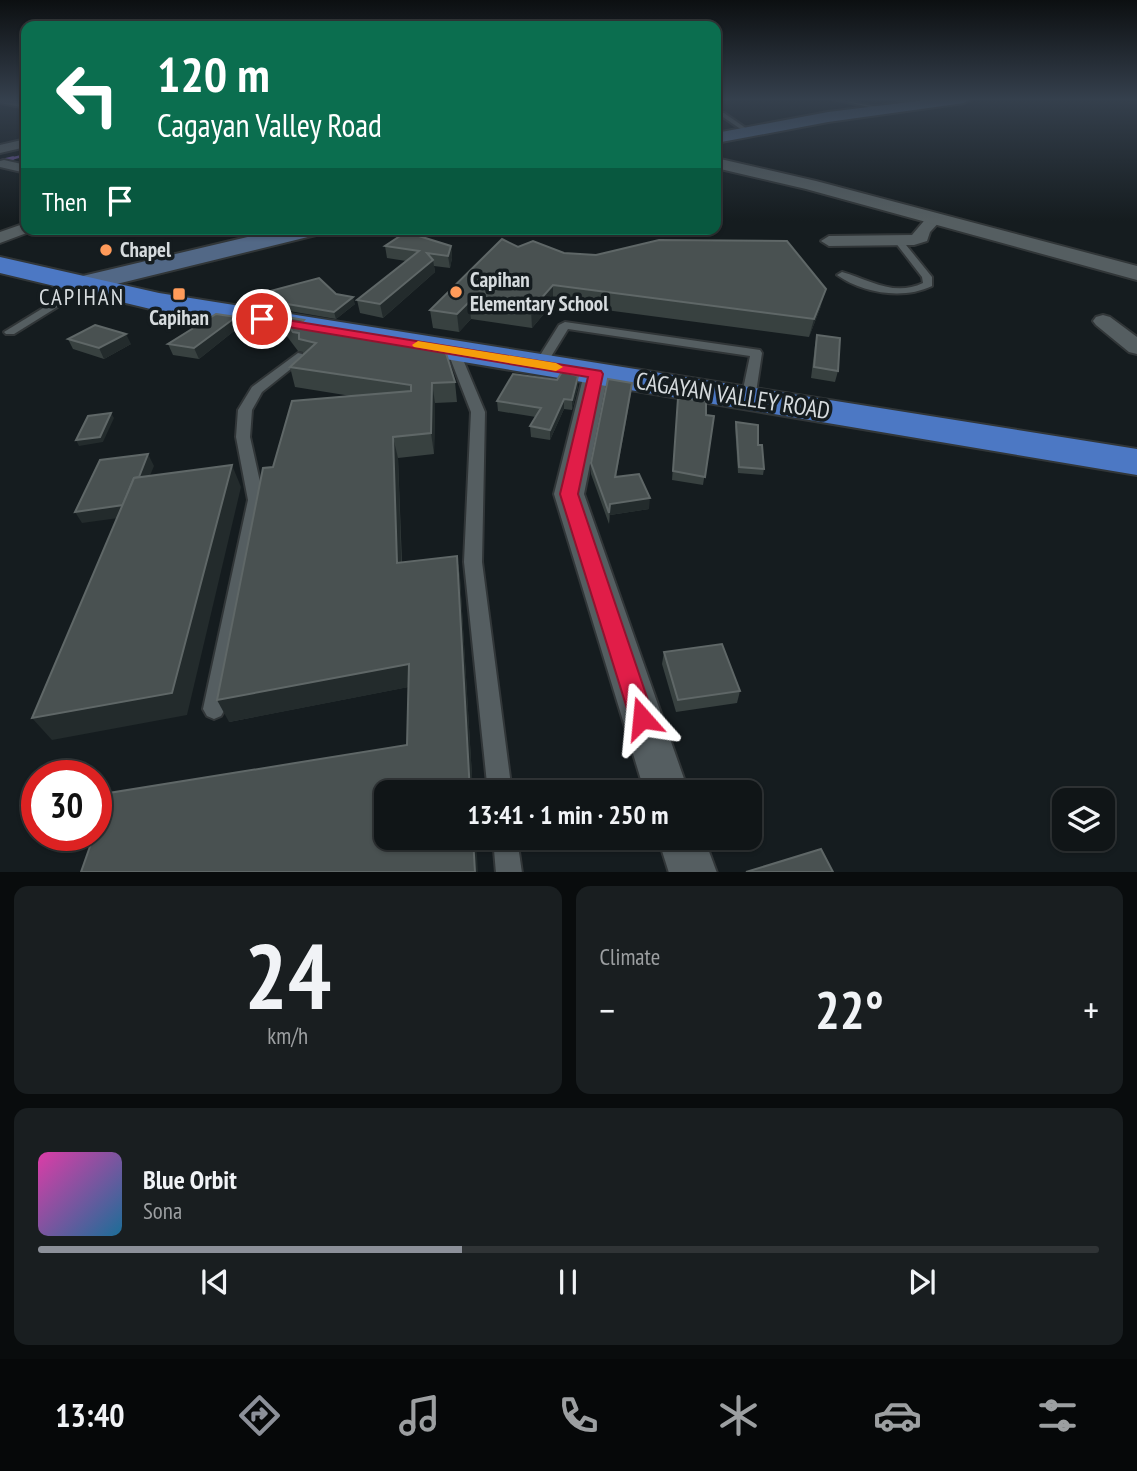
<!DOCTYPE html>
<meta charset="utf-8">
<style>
:root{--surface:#101517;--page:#191e20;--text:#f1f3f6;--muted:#9c9fa1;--line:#303436;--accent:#8c9099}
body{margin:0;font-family:"PT Sans Narrow",sans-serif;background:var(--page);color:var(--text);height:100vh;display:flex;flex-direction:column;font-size:26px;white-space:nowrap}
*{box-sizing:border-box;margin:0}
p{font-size:23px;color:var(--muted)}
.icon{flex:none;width:38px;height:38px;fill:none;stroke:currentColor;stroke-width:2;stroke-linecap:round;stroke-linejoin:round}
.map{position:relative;height:872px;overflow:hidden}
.details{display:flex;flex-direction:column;gap:14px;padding:14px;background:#090c0d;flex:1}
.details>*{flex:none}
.banner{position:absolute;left:21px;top:21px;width:700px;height:214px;border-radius:14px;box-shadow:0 2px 5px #0004,0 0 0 2px var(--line);background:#0b6e4f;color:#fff;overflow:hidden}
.fabs{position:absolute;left:1052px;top:788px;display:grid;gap:14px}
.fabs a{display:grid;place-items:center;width:63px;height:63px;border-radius:14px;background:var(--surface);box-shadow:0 2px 5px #0004,0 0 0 2px var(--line);font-size:35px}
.speed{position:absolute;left:21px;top:760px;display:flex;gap:14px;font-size:35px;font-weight:700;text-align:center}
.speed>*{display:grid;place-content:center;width:91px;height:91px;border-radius:50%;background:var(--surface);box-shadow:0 2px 5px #0004,0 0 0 2px var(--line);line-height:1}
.speed .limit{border:10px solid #d22;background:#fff;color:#111}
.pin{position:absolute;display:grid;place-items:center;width:60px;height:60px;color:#fff;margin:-30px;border:4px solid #fff;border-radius:50%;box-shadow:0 2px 7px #0007}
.me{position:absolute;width:77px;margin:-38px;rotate:342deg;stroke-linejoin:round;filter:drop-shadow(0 0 5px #0008)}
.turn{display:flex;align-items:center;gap:24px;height:147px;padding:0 21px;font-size:32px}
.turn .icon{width:91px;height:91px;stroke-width:2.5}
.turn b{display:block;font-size:49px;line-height:60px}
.then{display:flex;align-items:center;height:66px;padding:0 21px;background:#0003;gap:14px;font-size:26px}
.big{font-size:52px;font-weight:800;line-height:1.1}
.details .widget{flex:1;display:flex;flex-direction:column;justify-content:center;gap:10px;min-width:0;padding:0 24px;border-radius:14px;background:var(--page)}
.details .dial{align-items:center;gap:0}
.dial b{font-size:91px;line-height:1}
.song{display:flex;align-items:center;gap:21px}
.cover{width:84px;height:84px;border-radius:10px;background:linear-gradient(135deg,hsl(320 70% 55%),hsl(200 70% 35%))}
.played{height:7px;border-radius:4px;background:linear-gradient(90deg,var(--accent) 40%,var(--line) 40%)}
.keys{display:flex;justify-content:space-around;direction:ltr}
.heat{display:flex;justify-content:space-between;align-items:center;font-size:38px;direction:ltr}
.details .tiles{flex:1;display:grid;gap:14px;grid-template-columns:1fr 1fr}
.widget:last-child{grid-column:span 2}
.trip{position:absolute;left:374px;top:780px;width:388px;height:70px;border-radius:14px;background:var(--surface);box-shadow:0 2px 5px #0004,0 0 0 2px var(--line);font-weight:800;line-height:70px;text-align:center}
.menu{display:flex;height:112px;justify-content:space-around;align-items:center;background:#060809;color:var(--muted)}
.menu .icon{width:49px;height:49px}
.menu .selected{color:var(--accent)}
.menu b{font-size:32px;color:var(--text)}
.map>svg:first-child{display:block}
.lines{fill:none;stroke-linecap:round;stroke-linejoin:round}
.stream-far1{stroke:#604e8b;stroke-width:2.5}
.stream{stroke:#604e8b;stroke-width:3.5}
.service-casing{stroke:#313638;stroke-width:4}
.minor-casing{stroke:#313638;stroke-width:4}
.tertiary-casing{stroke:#313638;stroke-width:4}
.secondary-casing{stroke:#313638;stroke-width:4}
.trunk-casing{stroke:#313638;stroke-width:4}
.service{fill:#555e61;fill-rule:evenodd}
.minor{fill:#555e61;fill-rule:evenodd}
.tertiary{fill:#555e61;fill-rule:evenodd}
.secondary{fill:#526886;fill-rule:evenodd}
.trunk{fill:#4c78c4;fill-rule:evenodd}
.wall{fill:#384140}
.shaded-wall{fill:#232b2c}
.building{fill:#495151;stroke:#5f6767;stroke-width:2}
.route{fill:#e11d48;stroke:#92132f;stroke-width:2}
.slow{fill:#f59e0b}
.poi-dot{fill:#ff9b5a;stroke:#151c1f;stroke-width:2.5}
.labels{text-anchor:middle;stroke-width:7;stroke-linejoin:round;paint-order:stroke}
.far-poi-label{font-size:21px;font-weight:bold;fill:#d6dbde;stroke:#151c1f;text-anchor:start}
.far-quarter-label{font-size:23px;letter-spacing:2px;fill:#d6dbde;stroke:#151c1f}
.street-label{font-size:24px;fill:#d6dbde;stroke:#151c1f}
</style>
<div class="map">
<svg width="1137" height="873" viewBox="0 0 1137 873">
<rect width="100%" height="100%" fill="#151c1f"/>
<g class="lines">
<path class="stream-far1" d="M6,160L26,155"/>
<path class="stream" d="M0,161L13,158"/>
<g class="service-casing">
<g id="service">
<path d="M833,99L890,109L887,111Z"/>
<path d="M720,113H724L750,131L745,132L720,115Z"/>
<path d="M899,239L902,240L932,277V286C903,300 862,293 837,275L842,272C870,280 894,297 923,283L922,277L895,242Z"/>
<path d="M84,283L89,286L88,288L14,334H6L4,332Z"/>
<path d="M565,322L760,350L762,353L755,399L748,403L741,399L750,356L568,329L544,368H536L534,365L559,325Z"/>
<path d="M453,346L459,350L485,412L482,562L512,793H488L464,562L471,412L447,350Z"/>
<path d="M298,353L302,354V360L262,392L252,410L250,437L264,500L225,709L221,716L214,719L207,716L203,709L248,500L236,437L238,410L252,387Z"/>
<path d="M493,838H517L522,873H496Z"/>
</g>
</g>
<g class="minor-casing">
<g id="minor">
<path d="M0,99L26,102V108L0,103Z"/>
<path d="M26,139V147L0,153V145Z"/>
<path d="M4,160L26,165V173L0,167V161Z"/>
<path d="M935,213L943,218L930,232L927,241L914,245L829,246L821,241L829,236L912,235L929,215Z"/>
<path d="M26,223V229H33L32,231L0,243V232Z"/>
<path d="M1103,315L1110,317L1137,337V354L1129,352L1096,325L1093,321L1096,317Z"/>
<path d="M596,367L604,369L608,374L584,494L689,793H645L554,494L584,374L588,369Z"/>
<path d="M658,838H704L717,873H669Z"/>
</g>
</g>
<g class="tertiary-casing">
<path id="tertiary" d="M716,158L816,181L1137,266V280L806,189L716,168Z"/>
</g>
<g class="secondary-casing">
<g id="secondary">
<path d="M934,99H971L964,103L828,122L716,143V133L828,112Z"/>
<path d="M281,229H324L320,234L80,293L70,291L66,285L70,279Z"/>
</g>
</g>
<g class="trunk-casing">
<path id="trunk" d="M0,257L159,293L1137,449V475L159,311L0,273Z"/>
</g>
<use href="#service" class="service"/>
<use href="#minor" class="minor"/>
<use href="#tertiary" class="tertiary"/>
<use href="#secondary" class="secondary"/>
<use href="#trunk" class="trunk"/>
</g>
<g class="wall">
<path d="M385,246H451L452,258L450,268L434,266L435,272L383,318L360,313L357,300L406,261L387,258Z"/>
<path d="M518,247L564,253L821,306L809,337L553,303L532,328L471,319L459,332L433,328L430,310Z"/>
<path d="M259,294H336L355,304L336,319L266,307L261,301Z"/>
<path d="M281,316L305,323L309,329L455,382L457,402L435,403L434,454L398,458L402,563L457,556L460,578L473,793H387L407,745L408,687L229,722L273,467L351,396L295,387L290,367L303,354V352L298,351L286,335Z"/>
<path d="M239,327L199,359L173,355L168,344Z"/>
<path d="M817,335L838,371L835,382L811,378L815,345Z"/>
<path d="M68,339L131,344L104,359L73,349Z"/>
<path d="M578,376V386L572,410L564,409L550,440L531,437L530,426L536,417L498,411L497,401L557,380Z"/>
<path d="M632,383L631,393L616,477L649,509L610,515L609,524L591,474V463Z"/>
<path d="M678,398L706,415L714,416L703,485L672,480Z"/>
<path d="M736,422L758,445L764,469L763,475L738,473L735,427Z"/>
<path d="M664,652L740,691L737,703L676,712L662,664Z"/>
</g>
<g class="shaded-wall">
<path d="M451,246L452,258L450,268L448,256Z"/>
<path d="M433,260L435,272L383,318L380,304Z"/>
<path d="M553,285V303L532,328L531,310Z"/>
<path d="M826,289L821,306L809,337L814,319Z"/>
<path d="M353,297L355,304L336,319L334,312Z"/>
<path d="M469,302L471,319L459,332L457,314Z"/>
<path d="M236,317L239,327L199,359L194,348Z"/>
<path d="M126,334L131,344L104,359L99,348Z"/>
<path d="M578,376V386L572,410V400Z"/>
<path d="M432,383L435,403L434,454L431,433Z"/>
<path d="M632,383L631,393L614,488L615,477Z"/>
<path d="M564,399V409L550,440V430Z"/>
<path d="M111,413L114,418L103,442L79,446L76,440Z"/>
<path d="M393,437L398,458L402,585L397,563Z"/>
<path d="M148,454L154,466L133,516L82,523L75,512Z"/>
<path d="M232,465L241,487L187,715L52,740L32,718Z"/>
<path d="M650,498L649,509L610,515L609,524L610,504Z"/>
<path d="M457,556L460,578L473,793H470Z"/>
<path d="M409,664L414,686L229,722L217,700Z"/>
<path d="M473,838H476L478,872H475Z"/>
</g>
<g class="building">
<path d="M406,232L451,246L448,256L427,253L433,260L380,304L357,300L419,251L385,246Z"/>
<path d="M502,239L518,247L533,241L564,253L596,255L659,240L787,241L826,289L814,319L553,285L531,310L469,302L457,314L430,310Z"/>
<path d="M319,278L336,294L353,297L334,312L264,300L259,294Z"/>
<path d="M216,314L236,317L194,348L168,344Z"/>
<path d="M281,316L304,320L301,323L306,324L309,329L322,326L445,350L455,382L432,383L431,433L393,437L397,563L457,556L470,793H387V838H473L475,872H81L94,835H96V830L109,793L407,745L409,664L217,700L263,468L273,467L292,401L411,391V385L290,367L316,343L299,339V333L293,332Z"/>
<path d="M95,325L126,334L99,348L68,339Z"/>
<path d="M817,335L840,338L838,371L814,367Z"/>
<path d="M562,372L578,376L572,400L564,399L550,430L530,426L541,408L497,401L513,374L557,380Z"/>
<path d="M608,379L632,383L615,477L639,474L650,498L610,504L609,513L591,463Z"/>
<path d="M678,398L706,401V415L714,416L705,477L673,471Z"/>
<path d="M111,413L100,437L76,440L88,416Z"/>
<path d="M736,422L758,425V445H762L764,469L739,467Z"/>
<path d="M148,454L139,477L134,478L123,505L75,512L100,460Z"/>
<path d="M232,465L172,693L32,718L134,478Z"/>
<path d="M722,644L740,691L678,700L664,652Z"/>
<path d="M821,849L833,872H746Z"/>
</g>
<linearGradient id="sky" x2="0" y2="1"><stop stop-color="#0c0f11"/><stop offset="0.45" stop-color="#35404d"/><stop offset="1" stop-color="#35404d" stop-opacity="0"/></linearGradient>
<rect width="1137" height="221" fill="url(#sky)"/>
<path class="route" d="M262,316L601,371L603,374L578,494L654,718L651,726L642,729L634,726L630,718L560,494L588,377L258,322V317Z"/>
<path class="slow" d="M418,341L556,363L563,367L556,371L414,347L412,345Z"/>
<g class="poi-dot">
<circle cx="106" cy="250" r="7"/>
<circle cx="456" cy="292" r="7"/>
<rect x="172" y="287" width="14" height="14" rx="3.5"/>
</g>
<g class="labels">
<g class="far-poi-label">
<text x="120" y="257">Chapel</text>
<text x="470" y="287">Capihan<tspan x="470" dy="24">Elementary School</tspan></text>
<text x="179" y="325" text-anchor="middle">Capihan</text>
</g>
<g class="far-quarter-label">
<text x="82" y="305">CAPIHAN</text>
</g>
<g class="street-label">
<text transform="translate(733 396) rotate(9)" y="8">CAGAYAN VALLEY ROAD</text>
</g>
</g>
</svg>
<div class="fabs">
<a><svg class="icon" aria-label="layers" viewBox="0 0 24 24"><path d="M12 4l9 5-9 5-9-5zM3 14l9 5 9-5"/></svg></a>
</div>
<div class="speed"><div class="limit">30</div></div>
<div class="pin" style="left:262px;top:319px;background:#d93025"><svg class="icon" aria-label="arrive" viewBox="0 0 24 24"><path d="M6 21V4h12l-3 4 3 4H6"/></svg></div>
<svg class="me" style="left:642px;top:718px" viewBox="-20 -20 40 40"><path d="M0-17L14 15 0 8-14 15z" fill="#e11d48" stroke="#fff" stroke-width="4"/></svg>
<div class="trip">13:41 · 1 min · 250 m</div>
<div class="banner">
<div class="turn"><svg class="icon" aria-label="left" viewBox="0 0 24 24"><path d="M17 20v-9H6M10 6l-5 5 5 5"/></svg><div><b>120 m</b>Cagayan Valley Road</div></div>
<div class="then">Then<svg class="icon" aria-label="arrive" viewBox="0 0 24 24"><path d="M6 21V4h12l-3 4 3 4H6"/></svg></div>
</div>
</div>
<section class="details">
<div class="tiles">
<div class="widget dial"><b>24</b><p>km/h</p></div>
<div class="widget"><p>Climate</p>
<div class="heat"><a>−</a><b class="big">22°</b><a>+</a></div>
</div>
<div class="widget">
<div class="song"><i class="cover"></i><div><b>Blue Orbit</b><p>Sona</p></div></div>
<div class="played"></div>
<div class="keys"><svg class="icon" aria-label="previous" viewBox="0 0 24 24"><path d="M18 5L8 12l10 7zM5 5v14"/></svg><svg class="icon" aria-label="pause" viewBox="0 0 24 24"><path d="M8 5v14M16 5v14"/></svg><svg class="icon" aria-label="next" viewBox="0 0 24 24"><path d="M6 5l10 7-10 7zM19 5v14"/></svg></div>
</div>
</div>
</section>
<nav class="menu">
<b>13:40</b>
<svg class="icon selected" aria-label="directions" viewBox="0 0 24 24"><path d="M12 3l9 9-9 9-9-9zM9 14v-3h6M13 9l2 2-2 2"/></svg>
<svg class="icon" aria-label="music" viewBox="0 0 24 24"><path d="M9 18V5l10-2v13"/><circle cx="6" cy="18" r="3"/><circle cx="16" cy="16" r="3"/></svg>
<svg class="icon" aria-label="phone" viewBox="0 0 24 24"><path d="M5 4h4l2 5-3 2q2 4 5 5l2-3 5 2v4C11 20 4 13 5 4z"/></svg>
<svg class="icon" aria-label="climate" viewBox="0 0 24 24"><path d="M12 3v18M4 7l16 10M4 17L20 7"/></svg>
<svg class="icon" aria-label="car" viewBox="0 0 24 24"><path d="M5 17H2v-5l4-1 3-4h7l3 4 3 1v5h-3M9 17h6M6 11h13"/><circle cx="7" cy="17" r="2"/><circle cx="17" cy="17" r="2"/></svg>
<svg class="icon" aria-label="filters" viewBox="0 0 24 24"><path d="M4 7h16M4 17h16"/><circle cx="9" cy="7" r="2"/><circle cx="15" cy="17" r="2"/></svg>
</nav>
